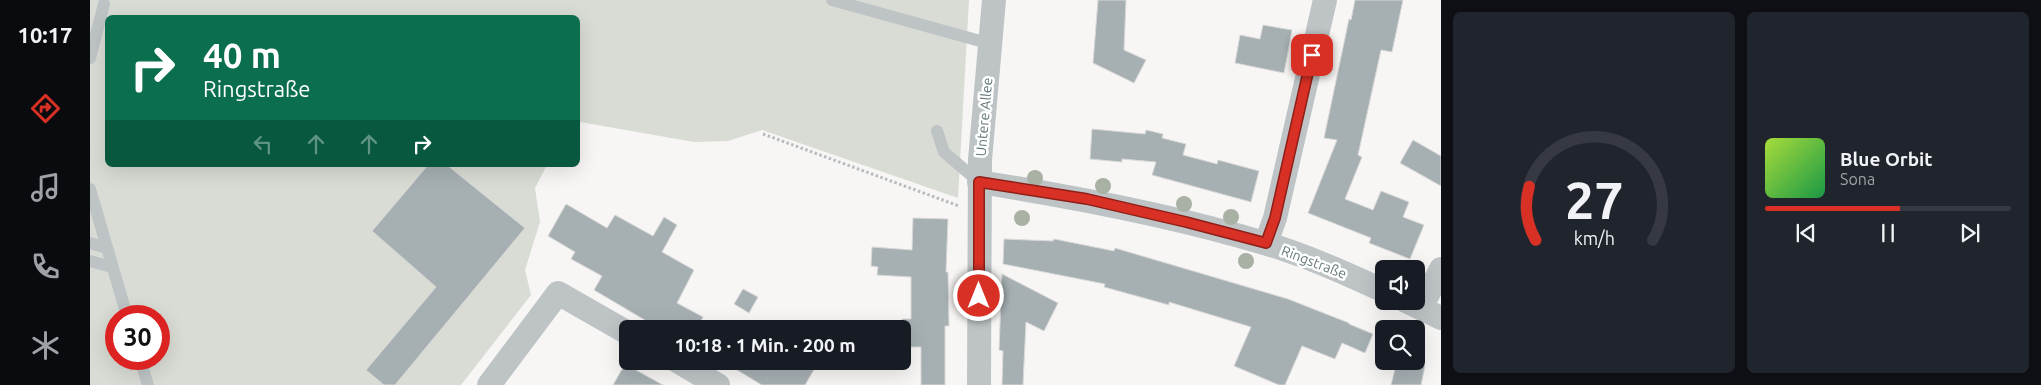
<!DOCTYPE html>
<html lang="de">
<meta charset="utf-8">
<style>
:root{--surface:#171b24;--page:#20242c;--text:#f1f3f6;--muted:#9ea1a6;--line:#363941;--accent:#d93025}
body{margin:0;font-family:Ubuntu,sans-serif;background:var(--page);color:var(--text);height:100vh;display:flex;flex-direction:column;font-size:19px;white-space:nowrap}
*{box-sizing:border-box;margin:0}
p{font-size:16px;color:var(--muted)}
.icon{flex:none;width:28px;height:28px;fill:none;stroke:currentColor;stroke-width:2;stroke-linecap:round;stroke-linejoin:round}
.map{position:relative;flex:1;overflow:hidden}
.side{display:flex;flex-direction:column;gap:12px;padding:12px;background:#0d0f14;width:600px}
.side>*{flex:none}
.guide{position:absolute;left:15px;top:15px;width:475px;height:152px;border-radius:8px;box-shadow:0 5px 20px #0002;background:#0b6e4f;color:#fff;overflow:hidden}
.controls{position:absolute;left:1285px;top:260px;display:grid;gap:10px}
.controls a{display:grid;place-items:center;width:50px;height:50px;border-radius:8px;background:var(--surface);box-shadow:0 5px 20px #0002;font-size:25px}
.speed{position:absolute;left:15px;top:305px;display:flex;gap:10px;font-size:25px;font-weight:700;text-align:center}
.speed>*{display:grid;place-content:center;width:65px;height:65px;border-radius:50%;background:var(--surface);box-shadow:0 5px 20px #0002;line-height:1}
.speed .limit{border:8px solid #d22;background:#fff;color:#111}
.pin{position:absolute;display:grid;place-items:center;width:42px;height:42px;color:#fff;margin:-21px;border-radius:10px;box-shadow:0 2px 8px #0006}
.me{position:absolute;width:55px;margin:-28px;rotate:0deg;stroke-linejoin:round;filter:drop-shadow(0 0 4px #0008)}
.turn{display:flex;align-items:center;gap:18px;height:105px;padding:0 15px;font-size:22px}
.turn .icon{width:65px;height:65px;stroke-width:2.5}
.turn b{display:block;font-size:35px;line-height:42px}
.lanes{display:flex;align-items:center;height:48px;padding:0 15px;background:#0003;justify-content:center;gap:25px;direction:ltr}
.lanes .off{opacity:.35}
.side .widget{flex:1;display:flex;flex-direction:column;justify-content:center;gap:8px;min-width:0;padding:0 18px;border-radius:8px;background:var(--page)}
.side .dial{align-items:center;gap:0}
.dial svg{height:130px;overflow:visible;fill:none;stroke:var(--line);stroke-width:7;stroke-linecap:round;text-anchor:middle}
.dial text{fill:var(--text);stroke:none}
.song{display:flex;align-items:center;gap:15px}
.cover{width:60px;height:60px;border-radius:8px;background:linear-gradient(135deg,hsl(80 70% 55%),hsl(140 70% 35%))}
.played{height:5px;border-radius:2px;background:linear-gradient(90deg,var(--accent) 55%,var(--line) 55%)}
.keys{display:flex;justify-content:space-around;direction:ltr}
.side .tiles{flex:1;display:grid;gap:12px;grid-template-columns:repeat(2,1fr)}
.trip{position:absolute;left:529px;top:320px;width:292px;height:50px;border-radius:8px;background:var(--surface);box-shadow:0 5px 20px #0002;font-weight:700;line-height:50px;text-align:center}
main{display:flex;flex:1;min-height:0}
.tabs{display:flex;flex-direction:column;width:90px;justify-content:space-around;align-items:center;background:#090b0e;color:var(--muted)}
.tabs .icon{width:35px;height:35px}
.tabs .selected{color:var(--accent)}
.tabs b{font-size:22px;color:var(--text)}
.map>svg:first-child{display:block}
.green{fill:#d8dcd4;fill-rule:evenodd}
.building{fill:#a6b0b3;stroke:#d9d8d7}
.lines{fill:none;stroke-linecap:round;stroke-linejoin:round}
.path{stroke:#b7bbbd;stroke-width:3;stroke-dasharray:2.5 2.5;stroke-linecap:butt}
.lane{stroke:#bec4c6;stroke-width:12}
.street{stroke:#bec4c6;stroke-width:24}
.tree{fill:#a9b0a4}
.route-casing{stroke:#8d1f18;stroke-width:12}
.route{stroke:#d93025;stroke-width:9}
.labels{text-anchor:middle;stroke-width:5;stroke-linejoin:round;paint-order:stroke}
.street-label{font-size:14px;fill:#64787d;stroke:#fff}
</style>
<main>
<nav class="tabs">
<b>10:17</b>
<svg class="icon selected" aria-label="directions" viewBox="0 0 24 24"><path d="M12 3l9 9-9 9-9-9zM9 14v-3h6M13 9l2 2-2 2"/></svg>
<svg class="icon" aria-label="music" viewBox="0 0 24 24"><path d="M9 18V5l10-2v13"/><circle cx="6" cy="18" r="3"/><circle cx="16" cy="16" r="3"/></svg>
<svg class="icon" aria-label="phone" viewBox="0 0 24 24"><path d="M5 4h4l2 5-3 2q2 4 5 5l2-3 5 2v4C11 20 4 13 5 4z"/></svg>
<svg class="icon" aria-label="climate" viewBox="0 0 24 24"><path d="M12 3v18M4 7l16 10M4 17L20 7"/></svg>
</nav>
<div class="map">
<svg width="1351" height="385" viewBox="0 0 1351 385">
<rect width="100%" height="100%" fill="#f7f6f4"/>
<path class="green" d="M0,0H879L868,198L672,130L638,141L604,142L490,122L488,124V18H18V165H457L445,188L450,222L435,270L441,295L371,385H0ZM26,316H69V359H26Z"/>
<g class="building">
<path d="M1008,0H1036L1034,50L1056,60L1044,83L1003,63Z"/>
<path d="M1265,0H1313L1302,52L1291,50L1268,155L1272,157L1255,199L1283,210L1291,191L1319,202L1313,217L1334,225L1320,259L1279,243L1281,238L1218,213L1247,140L1234,138L1259,19L1261,20Z"/>
<path d="M1173,25L1202,30L1194,73L1145,63L1150,35L1170,39Z"/>
<path d="M1002,129L1055,134L1056,130L1073,134L1072,138L1096,144L1093,155L1127,164L1128,160L1169,171L1161,202L1062,175L1066,162L1032,159V162L1000,159Z"/>
<path d="M1323,140L1351,156V186L1310,163Z"/>
<path d="M338,165H357L435,228L305,385H294L276,370L346,287L282,231Z"/>
<path d="M476,204L517,228L525,215L563,236L574,217L587,225L572,252L604,270L587,303L613,317L607,329H570L504,290L512,276L481,259L485,252L458,236Z"/>
<path d="M823,218L858,219L856,272H858L859,326H855V385H831V347H812V319H821V277L787,275L788,267L781,266L782,247L822,250Z"/>
<path d="M914,239L963,241L964,239L1024,251L1025,248L1198,299L1259,323V324L1283,334L1275,353L1252,343L1245,359L1212,346L1195,385H1189L1144,366L1161,327L1079,302V305L1014,287L1015,284L913,264Z"/>
<path d="M912,274L968,303L954,331L936,322L933,385H912L913,351L909,350Z"/>
<path d="M653,289L668,297L659,313L644,304Z"/>
<path d="M632,361H729L715,385H672Z"/>
<path d="M1307,361H1331L1330,365L1335,366L1331,385H1301Z"/>
<path d="M535,364L573,385H523Z"/>
</g>
<g class="lines">
<path class="path" d="M673,134L869,206"/>
<g class="lane">
<path d="M742,0L901,44"/>
<path d="M0,58L14,4"/>
<path d="M847,131L854,152L889,182"/>
<path d="M0,189L37,316"/>
<path d="M0,243L17,248"/>
<path d="M0,261L22,267"/>
<path d="M50,359L58,385"/>
</g>
<g class="street">
<path d="M889,182C985,197 1081,215 1174,243C1215,255 1255,273 1294,291"/>
<path d="M1176,243L1185,218L1235,0"/>
<path d="M1316,301L1351,318"/>
<path d="M1331,308L1351,269"/>
<path d="M587,361L628,385"/>
<path d="M399,385L468,293L538,333"/>
<path d="M889,385L890,160L904,0"/>
</g>
</g>
<g class="tree">
<circle cx="945" cy="178" r="8"/>
<circle cx="1013" cy="186" r="8"/>
<circle cx="1094" cy="204" r="8"/>
<circle cx="1141" cy="217" r="8"/>
<circle cx="932" cy="218" r="8"/>
<circle cx="1156" cy="261" r="8"/>
</g>
<g class="lines">
<g class="route-casing">
<path id="route" d="M889,296V182L997,199L1096,222L1176,243L1185,218L1222,55"/>
</g>
<use href="#route" class="route"/>
</g>
<g class="labels">
<g class="street-label">
<text transform="translate(894 117) rotate(-85)" y="5">Untere Allee</text>
<text transform="translate(1224 262) rotate(21)" y="5">Ringstraße</text>
</g>
</g>
</svg>
<div class="controls">
<a><svg class="icon" aria-label="sound" viewBox="0 0 24 24"><path d="M4 9h4l5-4v14l-5-4H4zM17 9q2 3 0 6"/></svg></a>
<a><svg class="icon" aria-label="search" viewBox="0 0 24 24"><circle cx="10" cy="10" r="6"/><path d="M15 15l6 6"/></svg></a>
</div>
<div class="speed"><div class="limit">30</div></div>
<div class="pin" style="left:1222px;top:55px;background:#d93025"><svg class="icon" aria-label="arrive" viewBox="0 0 24 24"><path d="M6 21V4h12l-3 4 3 4H6"/></svg></div>
<svg class="me" style="left:889px;top:296px" viewBox="-20 -20 40 40"><circle r="17" fill="#d93025" stroke="#fff" stroke-width="3"/><path d="M0-11L8 9 0 5-8 9z" fill="#fff"/></svg>
<div class="trip">10:18 · 1 Min. · 200 m</div>
<div class="guide">
<div class="turn"><svg class="icon" aria-label="right" viewBox="0 0 24 24"><path d="M7 20v-9h11M14 6l5 5-5 5"/></svg><div><b>40 m</b>Ringstraße</div></div>
<div class="lanes"><svg class="icon off" aria-label="left" viewBox="0 0 24 24"><path d="M17 20v-9H6M10 6l-5 5 5 5"/></svg><svg class="icon off" aria-label="ahead" viewBox="0 0 24 24"><path d="M12 20V5M6 11l6-6 6 6"/></svg><svg class="icon off" aria-label="ahead" viewBox="0 0 24 24"><path d="M12 20V5M6 11l6-6 6 6"/></svg><svg class="icon" aria-label="right" viewBox="0 0 24 24"><path d="M7 20v-9h11M14 6l5 5-5 5"/></svg></div>
</div>
</div>
<section class="side">
<div class="tiles">
<div class="widget dial"><svg viewBox="0 0 100 80">
<path d="M14 69A42 42 0 1 1 86 69"/>
<path d="M14 69A42 42 0 0 1 10 36" stroke="#d93025"/>
<text x="50" y="56" font-size="32" font-weight="700">27</text>
<text x="50" y="72" font-size="11">km/h</text>
</svg></div>
<div class="widget">
<div class="song"><i class="cover"></i><div><b>Blue Orbit</b><p>Sona</p></div></div>
<div class="played"></div>
<div class="keys"><svg class="icon" aria-label="previous" viewBox="0 0 24 24"><path d="M18 5L8 12l10 7zM5 5v14"/></svg><svg class="icon" aria-label="pause" viewBox="0 0 24 24"><path d="M8 5v14M16 5v14"/></svg><svg class="icon" aria-label="next" viewBox="0 0 24 24"><path d="M6 5l10 7-10 7zM19 5v14"/></svg></div>
</div>
</div>
</section>
</main>
